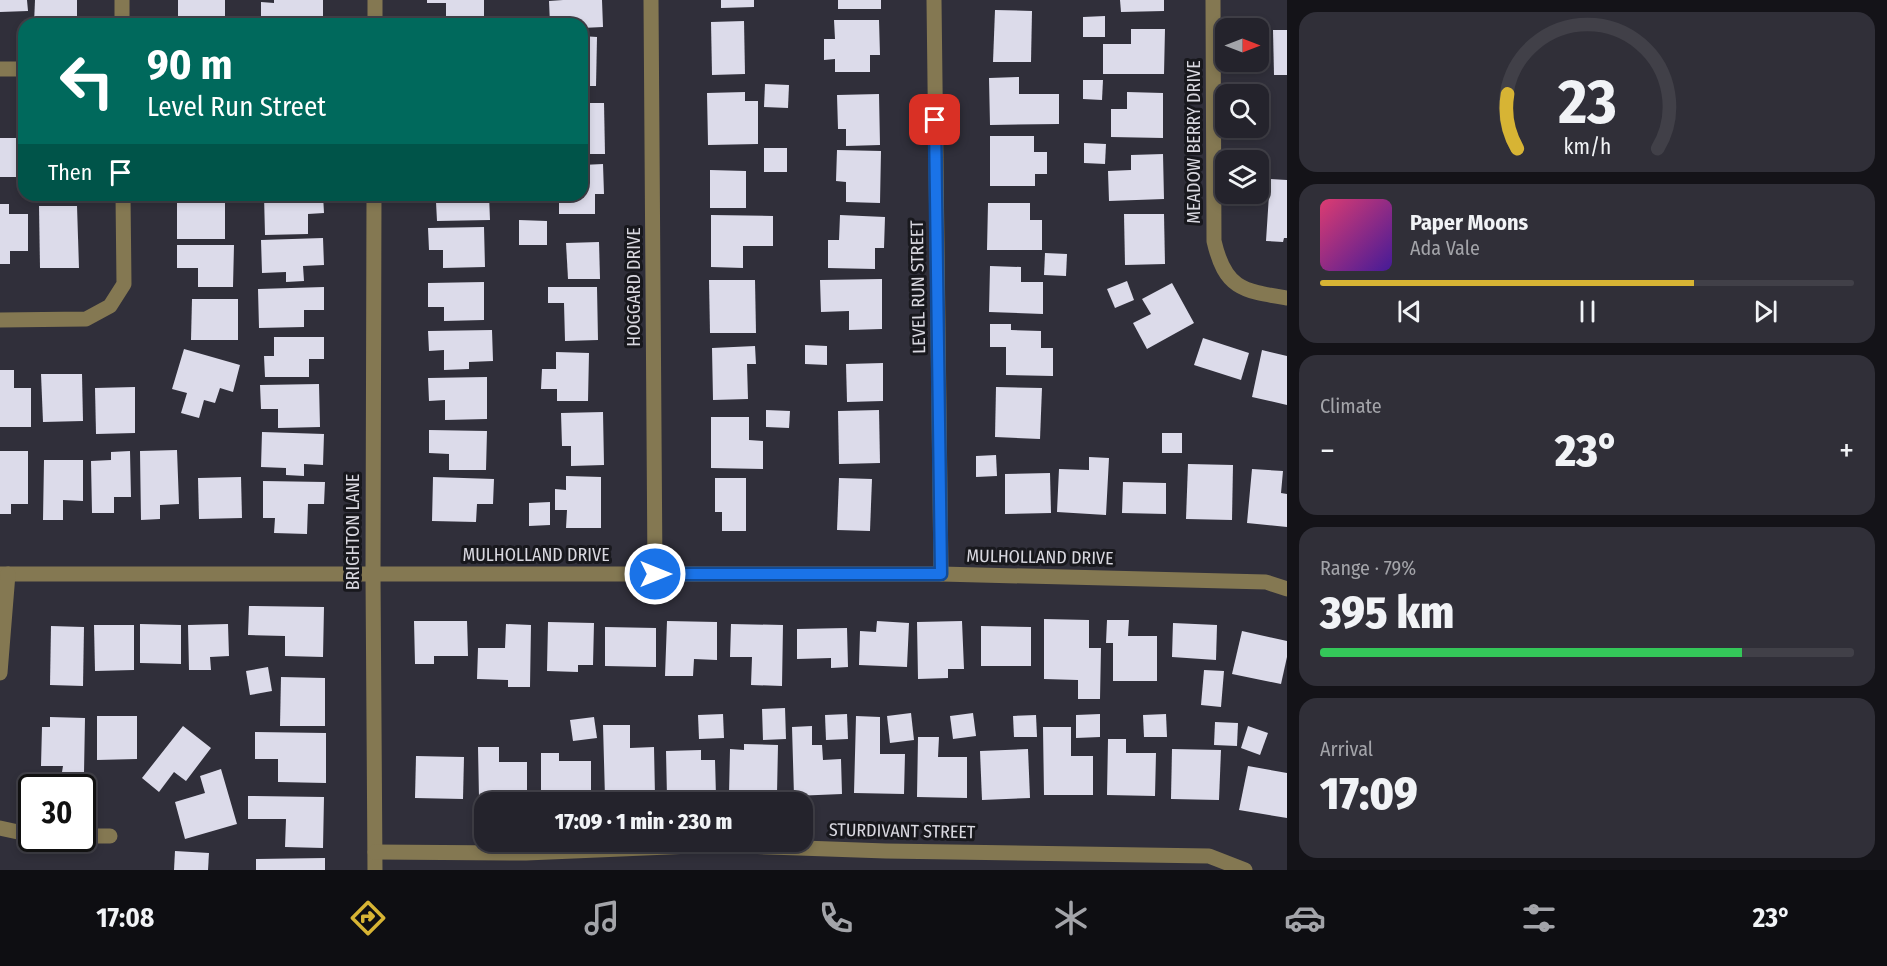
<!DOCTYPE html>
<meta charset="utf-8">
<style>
:root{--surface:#24232c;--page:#302f38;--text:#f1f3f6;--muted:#a3a4a9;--line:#414048;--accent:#d7b434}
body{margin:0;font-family:"Fira Sans Condensed",sans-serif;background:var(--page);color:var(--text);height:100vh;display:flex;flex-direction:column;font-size:22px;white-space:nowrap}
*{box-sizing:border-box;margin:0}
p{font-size:20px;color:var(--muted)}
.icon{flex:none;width:33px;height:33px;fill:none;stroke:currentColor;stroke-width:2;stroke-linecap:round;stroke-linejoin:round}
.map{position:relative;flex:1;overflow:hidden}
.drawer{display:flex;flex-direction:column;gap:12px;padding:12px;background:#141318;width:600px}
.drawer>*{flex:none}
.guide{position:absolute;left:18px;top:18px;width:570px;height:183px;border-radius:18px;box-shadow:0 3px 9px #0003,0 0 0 2px var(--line);background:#00695c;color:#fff;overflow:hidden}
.needle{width:39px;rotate:90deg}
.buttons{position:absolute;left:1215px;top:18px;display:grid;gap:12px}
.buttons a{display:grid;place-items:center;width:54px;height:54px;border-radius:12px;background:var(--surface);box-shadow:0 3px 9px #0003,0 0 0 2px var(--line);font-size:30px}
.speed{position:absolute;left:18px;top:774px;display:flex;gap:12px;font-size:30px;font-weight:700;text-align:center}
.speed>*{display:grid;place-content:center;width:78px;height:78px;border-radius:50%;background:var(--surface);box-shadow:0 3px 9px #0003,0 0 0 2px var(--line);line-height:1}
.speed .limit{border:3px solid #111;border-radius:9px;background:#fff;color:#111}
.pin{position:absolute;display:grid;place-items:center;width:51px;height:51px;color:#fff;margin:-26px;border-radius:12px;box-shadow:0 3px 9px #0006}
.me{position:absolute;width:66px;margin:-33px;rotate:90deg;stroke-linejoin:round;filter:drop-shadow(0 0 4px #0008)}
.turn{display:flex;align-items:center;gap:21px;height:126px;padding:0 30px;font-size:27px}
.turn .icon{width:78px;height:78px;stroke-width:2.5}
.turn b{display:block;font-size:42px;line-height:51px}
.then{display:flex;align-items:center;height:57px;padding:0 30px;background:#0003;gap:12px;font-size:22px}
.big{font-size:45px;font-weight:800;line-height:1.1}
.drawer .tile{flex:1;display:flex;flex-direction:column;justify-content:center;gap:9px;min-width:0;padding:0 21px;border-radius:18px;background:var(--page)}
.drawer .dial{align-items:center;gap:0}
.dial svg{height:156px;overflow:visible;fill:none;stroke:var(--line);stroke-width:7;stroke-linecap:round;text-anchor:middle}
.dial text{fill:var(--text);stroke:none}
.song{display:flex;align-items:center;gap:18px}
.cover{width:72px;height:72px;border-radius:9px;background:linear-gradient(135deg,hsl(340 70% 55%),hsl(260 70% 35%))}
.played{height:6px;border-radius:3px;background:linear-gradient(90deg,var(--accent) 70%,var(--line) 70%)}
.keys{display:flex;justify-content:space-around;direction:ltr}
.heat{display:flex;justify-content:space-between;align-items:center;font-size:33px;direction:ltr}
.charge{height:9px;border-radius:4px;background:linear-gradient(90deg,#34c759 79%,var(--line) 0)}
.trip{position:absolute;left:474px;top:792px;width:339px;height:60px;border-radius:18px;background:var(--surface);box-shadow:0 3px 9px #0003,0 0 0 2px var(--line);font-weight:800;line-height:60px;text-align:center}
.tab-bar{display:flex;height:96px;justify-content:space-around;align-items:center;background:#0e0e12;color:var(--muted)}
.tab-bar .icon{width:42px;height:42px}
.tab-bar .selected{color:var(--accent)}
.tab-bar b{font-size:27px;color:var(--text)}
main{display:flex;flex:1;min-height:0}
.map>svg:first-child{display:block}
.building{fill:#dcdbea}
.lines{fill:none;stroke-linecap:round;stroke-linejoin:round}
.minor{stroke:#847852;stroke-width:15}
.route-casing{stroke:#114b97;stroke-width:15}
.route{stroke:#1a73e8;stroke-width:10}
.labels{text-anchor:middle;stroke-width:6;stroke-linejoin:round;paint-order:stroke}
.street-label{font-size:18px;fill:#d9d8e0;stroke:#18181d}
</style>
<main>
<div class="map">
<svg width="1287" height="870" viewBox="0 0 1287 870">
<rect width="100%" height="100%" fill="#302f3a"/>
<g class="building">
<path d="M0,0H27L28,11L0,12Z"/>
<path d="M35,0H77V24H34Z"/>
<rect x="178" y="0" width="47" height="24"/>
<path d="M274,0H323V24H261V2L274,3Z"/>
<path d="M427,0H484V20H446V3H427Z"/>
<path d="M563,0H602L603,27L582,28V24H550L549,1Z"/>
<path d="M721,0H754V7L721,8Z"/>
<rect x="838" y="0" width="43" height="9"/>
<path d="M1120,0H1164V11L1121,12Z"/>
<path d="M995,10L1032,11L1031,62H993Z"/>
<path d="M1105,16V37H1083V17Z"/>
<path d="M834,20H879L880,55H870V72H835V59L824,60V39H835Z"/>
<path d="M744,21L745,74L712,75L711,22Z"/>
<path d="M1131,29H1165L1164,74H1103V44H1131Z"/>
<path d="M1273,30H1287V75H1274Z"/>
<path d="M582,36L597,37L596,86H582Z"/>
<path d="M1019,77V94H1059V124L990,125L989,78Z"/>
<path d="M1083,80H1103L1102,100L1083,99Z"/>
<path d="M765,84L789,85L788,108L764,107Z"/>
<path d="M745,92V101H758V144L708,145L707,93Z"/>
<path d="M1127,92L1163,93V138L1111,137V109H1127Z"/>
<path d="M879,94L880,145L846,146V129H838L837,95Z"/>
<path d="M582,103H604L605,154H582Z"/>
<path d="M990,136H1034V152H1047V174H1035V186H990Z"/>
<rect x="0" y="138" width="24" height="39"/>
<path d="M1084,143L1106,144L1105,164L1084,163Z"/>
<rect x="764" y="148" width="23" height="24"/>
<path d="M837,150L881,151L880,203L846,202V182L836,181Z"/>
<path d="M1163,154L1164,199L1109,201L1108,171L1131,170V155Z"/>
<path d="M603,164L604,194H595V214H559V195H582V165Z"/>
<path d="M710,170L746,171V208H710Z"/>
<path d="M1270,179L1287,180V238H1284L1283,242L1266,241Z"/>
<path d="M264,195H323L324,213L308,214V234L265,235Z"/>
<path d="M429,195H489L490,220L437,221L436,202H429Z"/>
<rect x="177" y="198" width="48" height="41"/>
<path d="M988,203H1030V220H1042V250H987Z"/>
<path d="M0,204H9V214H28V251H10V264H0Z"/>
<path d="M39,206H77L79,268H40Z"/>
<path d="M1124,214H1164L1165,264L1125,265Z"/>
<path d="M711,215L773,216V246H743V268L711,267Z"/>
<path d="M840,215L885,217L884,248H875V269L828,268V240H839Z"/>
<path d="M519,220L547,221V245H519Z"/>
<path d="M484,227L485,267L443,268V250H429L428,228Z"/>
<path d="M323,238L324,265L303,266L304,281L286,282V272L262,273L261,240Z"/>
<path d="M599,242L600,279H568L566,243Z"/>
<path d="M177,245H234L233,287H198V268H177Z"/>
<path d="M1045,253L1067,254L1066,276L1044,275Z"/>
<path d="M990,266L1021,267V282H1043V314L989,312Z"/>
<path d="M882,279V329L849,330V311L821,312L820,280Z"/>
<path d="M709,280H755L756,333H710Z"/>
<path d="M1127,281L1134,300L1115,308L1107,289Z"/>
<path d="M484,282V320L444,321V307H428V283Z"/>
<path d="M1172,283L1194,323L1147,349L1133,323L1151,314L1142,299Z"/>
<path d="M324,287V310H304V327L259,328L258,289Z"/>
<path d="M548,287H597L598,340L565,341L564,303H548Z"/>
<path d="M192,299H238V340H191Z"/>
<path d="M990,324H1011V330L1041,331V348H1053V376L1006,375V347H990Z"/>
<path d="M492,330L493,361L469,362V369L444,370V350L429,351L428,331Z"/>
<path d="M274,337H324V359H309V377H265L264,356H274Z"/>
<path d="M1203,338L1249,353L1241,380L1194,365Z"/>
<path d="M805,345L827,346V365L805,364Z"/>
<path d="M755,346L756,364H747L748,399L713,400L712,348Z"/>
<path d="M184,349L240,365L233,392L220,388L215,403L204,400L199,418L181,413L187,393L172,389Z"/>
<path d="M1262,350L1287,356V405L1252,397Z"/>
<path d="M556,352L589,353L588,401H557V389H541L542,369H556Z"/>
<path d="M883,363V401L847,402L846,364Z"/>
<path d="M0,370H14V388H31V427H0Z"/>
<path d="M41,374H82L83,421L43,422Z"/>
<path d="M487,377V419L445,420V400L429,401L428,378Z"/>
<path d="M319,384L320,427L278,428V409H261L260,385Z"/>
<path d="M135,387V433L96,434L95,388Z"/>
<path d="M996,387L1042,388L1040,439L995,437Z"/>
<path d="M766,410L790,411L789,428L766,427Z"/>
<path d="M879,410L880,463L839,464L838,411Z"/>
<path d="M603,412L604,465L571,466V446H562L561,413Z"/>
<path d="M711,417H749V440L763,441V469L711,468Z"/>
<path d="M429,430L487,431L486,470H449V454L429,453Z"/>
<path d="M262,432L324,434L323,465L304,464V476L286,475V468L261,467Z"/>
<rect x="1162" y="433" width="20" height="20"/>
<path d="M177,450L179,504L160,505V519L141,520L140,451Z"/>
<path d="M0,451H28V504H11V514H0Z"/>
<path d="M130,451L131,497H114V513H92L91,461L111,460V452Z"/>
<path d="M996,455L997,476L976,477V456Z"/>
<path d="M1089,457L1109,458L1106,515L1057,512L1059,469L1089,470Z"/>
<path d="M44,460H83V501L63,500V520H43Z"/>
<path d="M1188,464L1233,465L1232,520L1186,519Z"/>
<path d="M1252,469L1283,471L1281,493L1287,494V527L1247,523Z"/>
<path d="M1050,473L1051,513L1005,514V474Z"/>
<path d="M566,476L601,477V528H566L567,510H555V489L566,490Z"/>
<path d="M241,477L242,518L199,519L198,478Z"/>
<path d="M433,477L494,479L493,504H477L476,522L432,521Z"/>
<path d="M715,478H746V531H722V512H715Z"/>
<path d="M839,478L872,479L870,531L837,530Z"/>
<path d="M263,481L325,482L324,504H308L307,534L274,533L275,518H263Z"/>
<path d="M1123,482L1166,483V514L1122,513Z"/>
<path d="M550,502V525L529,526V503Z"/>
<path d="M249,606L324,607L323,657L285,656V636L248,635Z"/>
<path d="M1044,619L1089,620V648H1101L1100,699H1078V680L1044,679Z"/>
<path d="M1107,620H1129L1128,636H1157V681H1113V643H1106Z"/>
<path d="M414,621H467L468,656H434V664H415Z"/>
<path d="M667,621L717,622V660L694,659L693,676H665Z"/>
<path d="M877,621L909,623L907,667L859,665L860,631L876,632Z"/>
<path d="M962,621L964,669H948V678L918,679L917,622Z"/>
<path d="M548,622L594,623L593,665H578V672L547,671Z"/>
<path d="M1173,623L1217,625L1216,660L1172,657Z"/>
<path d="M140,624L181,625V664L140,663Z"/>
<path d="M228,624L229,656L210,657L211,670H189L188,625Z"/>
<path d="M506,624L531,625L530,687H508V680L477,679L478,648H505Z"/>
<path d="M731,624L783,625L782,686L751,685L752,657H730Z"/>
<path d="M94,625H134V670L95,671Z"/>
<path d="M51,626L84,627L83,686L50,685Z"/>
<path d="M981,626L1031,627V666H981Z"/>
<path d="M605,627L656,628V667L605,666Z"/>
<path d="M847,628L848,667L831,668V658L797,659V629Z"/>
<path d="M1242,631L1287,641V657L1281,684L1232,674Z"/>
<path d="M268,667L272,691L250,695L246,671Z"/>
<path d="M1204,670L1224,671L1221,707L1201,705Z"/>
<path d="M281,677L325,678V726H280Z"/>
<path d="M785,708L786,739L763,740L762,709Z"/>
<path d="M911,713L914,740L890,743L887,716Z"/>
<path d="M973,713L976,736L953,739L950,716Z"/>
<path d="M723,714L724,738L699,739L698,715Z"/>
<path d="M847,714L848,739L826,740L825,715Z"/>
<path d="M1100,714V737L1076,738V715Z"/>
<path d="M1166,714L1167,737H1144L1143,715Z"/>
<path d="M1036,715L1037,737H1014L1013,716Z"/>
<path d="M97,716H137V759L97,760Z"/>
<path d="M856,716L880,717V754H905L904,794L854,793Z"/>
<path d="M50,717L85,718L84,773L62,772L63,766H41L42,727H50Z"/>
<path d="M594,717L597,738L573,741L570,720Z"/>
<path d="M1215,722L1238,723L1237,746L1214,745Z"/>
<path d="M603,725H630V748L654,747L655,796L605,798Z"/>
<path d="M183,726L211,748L186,781L174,772L159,792L142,778Z"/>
<path d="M812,726V745H822L823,760L841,759L842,794L794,796L792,727Z"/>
<path d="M1248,726L1268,733L1260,755L1241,748Z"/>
<path d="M1043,727H1071V756H1093V795H1044Z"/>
<path d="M255,732L326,733V783L278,782V759H255Z"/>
<path d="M918,737H939L938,757H967V798L917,797Z"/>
<path d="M1108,739H1126V753H1156L1155,796L1107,795Z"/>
<path d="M744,744L778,745L777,794H729L730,749L744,750Z"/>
<path d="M478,747H499V762H527V797L479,798Z"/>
<path d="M1028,749L1030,798L982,800L980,751Z"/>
<path d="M1172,749L1221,750L1219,800L1171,799Z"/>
<path d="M701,750V760H715L716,796L667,797L666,751Z"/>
<path d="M541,753H559V761H591V797L541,798Z"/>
<path d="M416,756L464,757L463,799L415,798Z"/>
<path d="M1248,766L1287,773V818L1239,810Z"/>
<path d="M221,769L237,824L185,839L175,802L205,793L200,776Z"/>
<path d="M248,796L324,797L323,848L285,847L286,819H248Z"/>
<path d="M175,851L209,853L208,870H174Z"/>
<path d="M325,858V870H256V859Z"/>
</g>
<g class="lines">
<g class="minor">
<path d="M122,0V24"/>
<path d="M651,0L655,574"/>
<path d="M934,0L941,574"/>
<path d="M1213,0L1214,241C1225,289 1243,291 1287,298"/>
<path d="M375,24V0"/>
<path d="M0,69H24"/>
<path d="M374,195L373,575L375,870"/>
<path d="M0,320L86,319L110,306L124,284L123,195"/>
<path d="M0,574H941L1266,582L1287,589"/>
<path d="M0,673L8,574"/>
<path d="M0,828L32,835"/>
<path d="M82,836H110"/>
<path d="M375,852L526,853L716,845L886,851L1209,856L1245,870"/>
</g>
</g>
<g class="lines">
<g class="route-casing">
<path id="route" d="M655,574H941L935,120"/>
</g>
<use href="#route" class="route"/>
</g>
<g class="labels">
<g class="street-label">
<text transform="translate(1194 142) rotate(-90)" y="6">MEADOW BERRY DRIVE</text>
<text transform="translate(634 287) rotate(-90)" y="6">HOGGARD DRIVE</text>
<text transform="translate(918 287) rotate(-91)" y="6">LEVEL RUN STREET</text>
<text transform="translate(353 532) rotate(-90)" y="6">BRIGHTON LANE</text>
<text x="536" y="561">MULHOLLAND DRIVE</text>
<text transform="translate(1040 557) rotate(1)" y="6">MULHOLLAND DRIVE</text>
<text transform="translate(902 831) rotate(1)" y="6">STURDIVANT STREET</text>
</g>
</g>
</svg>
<div class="buttons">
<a><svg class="needle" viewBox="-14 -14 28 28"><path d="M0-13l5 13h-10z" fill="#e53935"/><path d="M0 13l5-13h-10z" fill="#a3a4a9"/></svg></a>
<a><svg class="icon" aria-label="search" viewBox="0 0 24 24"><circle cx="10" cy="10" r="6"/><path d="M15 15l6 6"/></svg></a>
<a><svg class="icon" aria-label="layers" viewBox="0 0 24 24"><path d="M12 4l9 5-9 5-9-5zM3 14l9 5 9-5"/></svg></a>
</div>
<div class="speed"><div class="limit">30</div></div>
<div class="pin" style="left:935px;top:120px;background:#d93025"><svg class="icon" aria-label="arrive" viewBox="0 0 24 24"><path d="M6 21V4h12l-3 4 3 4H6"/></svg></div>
<svg class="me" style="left:655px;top:574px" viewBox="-20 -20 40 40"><circle r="17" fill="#1a73e8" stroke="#fff" stroke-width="3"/><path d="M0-11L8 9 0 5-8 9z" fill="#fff"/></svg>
<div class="trip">17:09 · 1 min · 230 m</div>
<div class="guide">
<div class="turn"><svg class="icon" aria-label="left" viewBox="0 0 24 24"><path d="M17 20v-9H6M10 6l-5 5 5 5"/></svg><div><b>90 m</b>Level Run Street</div></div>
<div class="then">Then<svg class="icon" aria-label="arrive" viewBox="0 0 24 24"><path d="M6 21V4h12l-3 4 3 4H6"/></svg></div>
</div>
</div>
<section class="drawer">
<div class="tile dial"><svg viewBox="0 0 100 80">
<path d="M14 69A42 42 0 1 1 86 69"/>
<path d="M14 69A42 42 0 0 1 9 41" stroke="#d7b434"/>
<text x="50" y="56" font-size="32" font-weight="700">23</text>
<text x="50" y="72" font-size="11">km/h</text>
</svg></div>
<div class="tile">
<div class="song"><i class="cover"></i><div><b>Paper Moons</b><p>Ada Vale</p></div></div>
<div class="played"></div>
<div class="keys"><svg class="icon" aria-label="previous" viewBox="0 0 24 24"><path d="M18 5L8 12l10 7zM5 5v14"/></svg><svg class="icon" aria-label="pause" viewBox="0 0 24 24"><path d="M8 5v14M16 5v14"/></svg><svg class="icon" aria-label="next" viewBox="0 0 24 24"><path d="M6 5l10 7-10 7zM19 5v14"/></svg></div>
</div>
<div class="tile"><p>Climate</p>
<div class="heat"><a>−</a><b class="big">23°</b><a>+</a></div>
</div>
<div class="tile"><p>Range · 79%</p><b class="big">395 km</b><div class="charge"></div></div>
<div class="tile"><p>Arrival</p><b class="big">17:09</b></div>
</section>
</main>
<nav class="tab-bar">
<b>17:08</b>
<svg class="icon selected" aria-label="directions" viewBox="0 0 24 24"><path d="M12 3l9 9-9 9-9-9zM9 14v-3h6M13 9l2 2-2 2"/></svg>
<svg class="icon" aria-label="music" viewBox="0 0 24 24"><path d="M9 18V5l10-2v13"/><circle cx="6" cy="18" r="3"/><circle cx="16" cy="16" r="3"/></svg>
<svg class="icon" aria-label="phone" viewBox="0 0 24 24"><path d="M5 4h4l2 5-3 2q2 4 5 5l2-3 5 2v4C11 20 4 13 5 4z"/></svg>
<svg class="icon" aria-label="climate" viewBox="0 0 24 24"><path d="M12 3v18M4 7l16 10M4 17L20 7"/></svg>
<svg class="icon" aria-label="car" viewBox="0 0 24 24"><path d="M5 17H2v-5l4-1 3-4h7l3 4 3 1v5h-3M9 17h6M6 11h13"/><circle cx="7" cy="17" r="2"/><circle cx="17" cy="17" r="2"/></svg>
<svg class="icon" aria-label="filters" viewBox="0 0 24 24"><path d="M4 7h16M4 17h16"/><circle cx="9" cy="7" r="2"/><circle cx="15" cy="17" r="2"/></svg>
<b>23°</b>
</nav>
